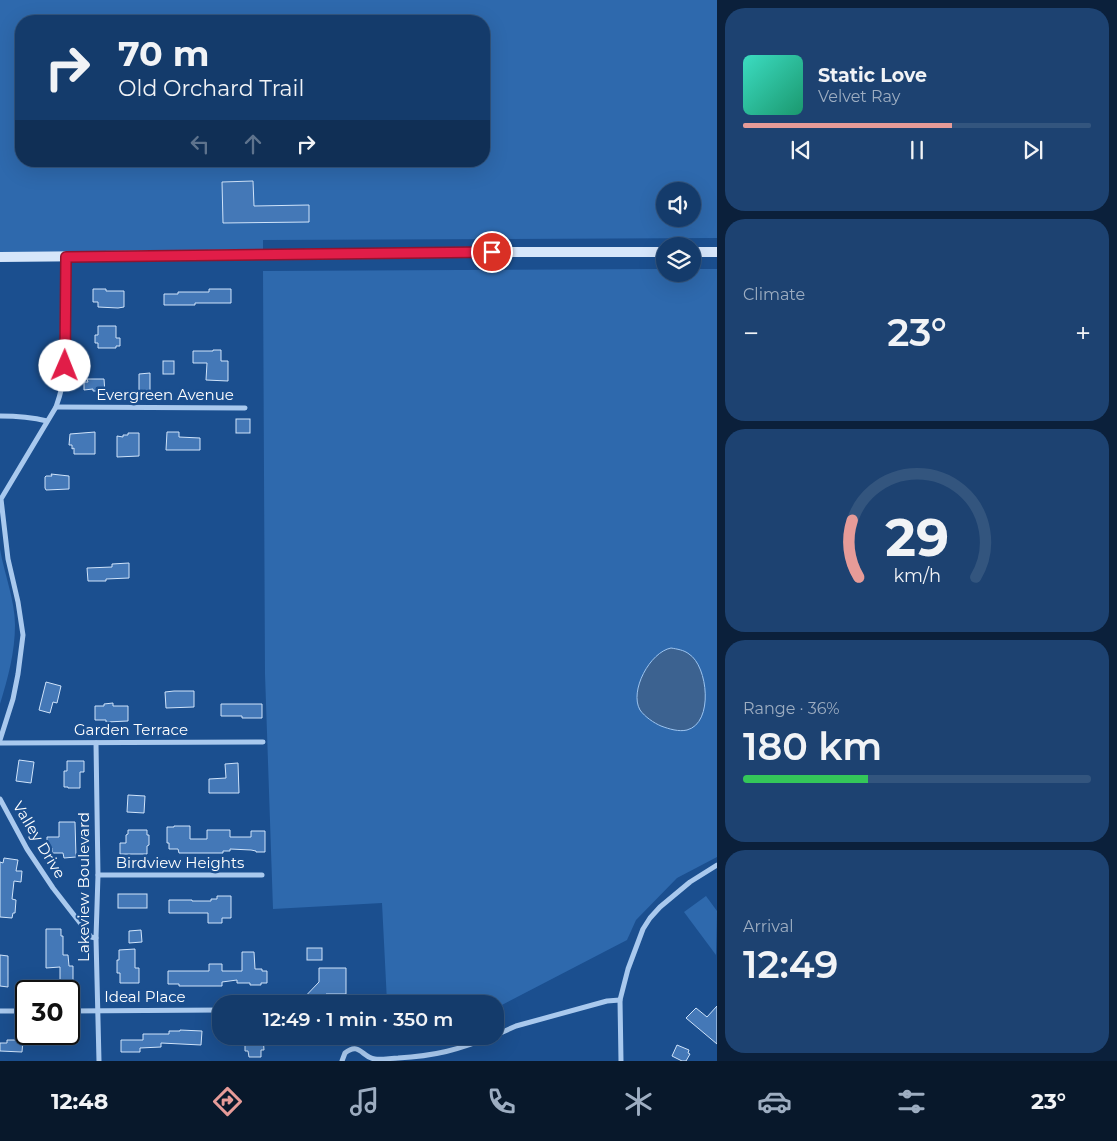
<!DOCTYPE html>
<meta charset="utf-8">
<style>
:root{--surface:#143b6b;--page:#1d4271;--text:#f1f3f6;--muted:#9dadc1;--line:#33557e;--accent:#e69b98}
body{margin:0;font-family:Montserrat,sans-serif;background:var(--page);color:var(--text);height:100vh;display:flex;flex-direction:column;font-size:19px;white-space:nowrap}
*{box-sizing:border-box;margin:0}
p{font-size:16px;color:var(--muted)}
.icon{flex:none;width:28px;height:28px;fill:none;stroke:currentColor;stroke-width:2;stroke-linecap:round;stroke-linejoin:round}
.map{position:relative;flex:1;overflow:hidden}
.side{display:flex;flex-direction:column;gap:8px;padding:8px;background:#0b203b;width:400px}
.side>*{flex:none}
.banner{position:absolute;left:15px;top:15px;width:475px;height:152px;border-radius:20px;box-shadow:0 5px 20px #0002,0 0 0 1px var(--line);background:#143b6b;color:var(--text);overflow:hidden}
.controls{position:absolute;left:656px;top:182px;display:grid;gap:10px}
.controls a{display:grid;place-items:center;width:45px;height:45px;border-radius:50%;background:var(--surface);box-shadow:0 5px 20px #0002,0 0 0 1px var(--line);font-size:25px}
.speed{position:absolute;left:15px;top:980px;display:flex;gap:10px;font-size:25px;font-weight:700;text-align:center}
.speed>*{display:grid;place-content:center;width:65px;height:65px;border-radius:50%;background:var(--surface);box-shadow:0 5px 20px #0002,0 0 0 1px var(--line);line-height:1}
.speed .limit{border:2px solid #111;border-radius:8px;background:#fff;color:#111}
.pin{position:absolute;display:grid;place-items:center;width:42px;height:42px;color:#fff;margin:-21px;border:2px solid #fff;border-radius:50%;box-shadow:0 1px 5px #0007}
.me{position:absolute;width:55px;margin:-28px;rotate:1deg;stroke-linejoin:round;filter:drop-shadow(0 0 4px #0008)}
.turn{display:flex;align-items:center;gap:18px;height:105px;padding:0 20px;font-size:22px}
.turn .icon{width:65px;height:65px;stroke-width:2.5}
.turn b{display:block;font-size:35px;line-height:42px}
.lanes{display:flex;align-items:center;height:48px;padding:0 20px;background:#0003;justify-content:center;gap:25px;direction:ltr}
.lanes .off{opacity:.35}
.big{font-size:38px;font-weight:600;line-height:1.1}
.side .tile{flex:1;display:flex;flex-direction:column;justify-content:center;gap:8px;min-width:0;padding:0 18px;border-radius:20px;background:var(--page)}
.side .dial{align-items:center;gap:0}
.dial svg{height:130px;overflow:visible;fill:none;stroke:var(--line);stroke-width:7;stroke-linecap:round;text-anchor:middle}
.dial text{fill:var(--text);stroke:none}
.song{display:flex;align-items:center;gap:15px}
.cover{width:60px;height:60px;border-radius:8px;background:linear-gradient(135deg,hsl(170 70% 55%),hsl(160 70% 35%))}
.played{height:5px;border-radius:2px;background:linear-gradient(90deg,var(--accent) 60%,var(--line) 60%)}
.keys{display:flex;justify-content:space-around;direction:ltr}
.heat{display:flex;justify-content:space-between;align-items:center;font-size:28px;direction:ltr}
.charge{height:8px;border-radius:4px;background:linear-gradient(90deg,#34c759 36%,var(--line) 0)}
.trip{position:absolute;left:212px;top:995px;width:292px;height:50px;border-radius:20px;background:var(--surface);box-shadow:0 5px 20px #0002,0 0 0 1px var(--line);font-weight:600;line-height:50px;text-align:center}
.tabs{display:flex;height:80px;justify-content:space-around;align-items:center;background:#08182b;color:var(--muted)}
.tabs .icon{width:35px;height:35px}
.tabs .active{color:var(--accent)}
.tabs b{font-size:22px;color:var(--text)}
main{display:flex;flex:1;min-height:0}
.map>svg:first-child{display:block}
.green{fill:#2e69ad;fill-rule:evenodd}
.water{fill:#3c6290;stroke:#9cc4f0}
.building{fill:#4478b7;stroke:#cfe3fa}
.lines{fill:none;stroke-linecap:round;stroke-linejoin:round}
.street{stroke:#a9c9ee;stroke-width:5}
.secondary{stroke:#d6e6fa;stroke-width:10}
.route-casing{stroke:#92132f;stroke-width:12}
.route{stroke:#e11d48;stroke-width:9}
.labels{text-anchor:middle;stroke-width:5;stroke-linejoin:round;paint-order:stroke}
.street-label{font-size:15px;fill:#fff;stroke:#1b4f8f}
</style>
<main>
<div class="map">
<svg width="717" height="1061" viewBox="0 0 717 1061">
<rect width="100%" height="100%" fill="#1b4f8f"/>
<g class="green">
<path d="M0,0H717V238L263,240V256L0,254ZM21,21H484V161H21ZM665,191H692V219H665Z"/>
<path d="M665,269V274H692L693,269H717V857L677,878L636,920L627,940L496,1008V1004H392L387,1002L382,903L273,909L265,674L263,271Z"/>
<path d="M0,549C4,573 15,600 15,625C15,652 8,678 0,704Z"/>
<path d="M706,896L717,911L716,955L684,912Z"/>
</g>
<path class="water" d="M671,648C677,649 684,650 689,654C708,666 714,723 687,730C679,732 669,729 661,726C654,723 645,717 640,710C629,691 650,652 671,648Z"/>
<g class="building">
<path d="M253,181L254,206L309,205V222L223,223L222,182Z"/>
<path d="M93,289H106V291H124V307L118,308L98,307V302H93Z"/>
<path d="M209,289H231V303H195V305H164V294H178V292H209Z"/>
<path d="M98,326H116V338H120V346H116V348H98V343H95V335H98Z"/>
<path d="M213,350H221V361H228V381L206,380L207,363H193V351H213Z"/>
<rect x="163" y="361" width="11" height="13"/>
<path d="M150,373V391H139V374Z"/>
<path d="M87,379H104L105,393H97V391H93V389L84,390V382H88Z"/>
<rect x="236" y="419" width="14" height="14"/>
<path d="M95,432V454H74V448L72,449V445H69L70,434Z"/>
<path d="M167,432H179V437L200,438V450H166Z"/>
<path d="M128,433H139V456L117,457V436L123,437V435H128Z"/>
<path d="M51,474L69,476V489L46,490L45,488V477L46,476H52Z"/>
<path d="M129,563V578L106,579V581H88L87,568L112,567V564Z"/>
<path d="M46,682L61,686L57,703L53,702L50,713L39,710Z"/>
<path d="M174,691H194V707L166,708L165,692Z"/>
<path d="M113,703V706H128V721L106,722V720H95V706H104V704Z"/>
<path d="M221,704H262V718H242V716H221Z"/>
<path d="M19,760L34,762L31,783L16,781Z"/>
<path d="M67,761H84V772H80V788H68V787H64V771H67Z"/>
<path d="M238,763L239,793H209V779L226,778L225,764Z"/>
<path d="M128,795L145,796L144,813L127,812Z"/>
<path d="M59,822H75L76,857L64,858L63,853H52V848H47V837H59Z"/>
<path d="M174,826H190V839H207V830H230V837H251V831H265V852H256V851L251,850L230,849V851H223V853H179L178,849H169V843H167V827H174Z"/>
<path d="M128,830H147V835H149V845L147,846V854H120V843H126V835L128,834Z"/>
<path d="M4,858L18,860L16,871H22L21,882L14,881L12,899L16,900L15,913H13L12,918L0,917V862L3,863Z"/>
<rect x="118" y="894" width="29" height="14"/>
<path d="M217,896H231V918H222V923H208V913H169V900H192V901H211V899H217Z"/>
<path d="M46,929H61V936H63V955H68L69,966H73V987L60,988V967L46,968Z"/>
<path d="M141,930L142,942L129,943V931Z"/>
<rect x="307" y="948" width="15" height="12"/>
<path d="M135,949V968H139V983H120V973H117V960H119V950Z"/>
<path d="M242,952H254L255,969H262V971H267V983H261V985H250V983H237V980L222,982V986H179V984H168V971H209V964H222V971H242Z"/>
<path d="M0,955L8,956V987L0,986Z"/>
<path d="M319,968H346V994H326L316,1004H298L319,982Z"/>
<path d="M717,1006V1044L686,1018L696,1008L707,1017Z"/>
<path d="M180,1030L202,1031L201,1045L161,1043V1047L140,1048V1052H121V1040H143V1034H169V1031H180Z"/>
<path d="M245,1036H263L264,1050H261V1057H249L248,1051H245Z"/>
<path d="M7,1040H23L22,1052L0,1051V1043H7Z"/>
<path d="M677,1045L689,1050L688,1053L690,1054L686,1061H682L672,1056Z"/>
</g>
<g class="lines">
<g class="street">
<path d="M56,407L245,408"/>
<path d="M0,416C17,416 31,417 47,421"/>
<path d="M0,740L13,699L18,674L23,635L18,602L8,559L1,499L56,407C61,393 64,381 65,366L66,257"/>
<path d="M0,743L263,742"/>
<path d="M96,743L98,875L96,938L99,1061"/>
<path d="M0,799L27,849L53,888L91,937L96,938"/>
<path d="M98,875H262"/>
<path d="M0,1011H26"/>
<path d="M69,1011L221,1010"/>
<path d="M496,1035L516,1026L607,1001L620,1000"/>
<path d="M342,1061L345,1053C360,1041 362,1058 375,1059C382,1060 391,1058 398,1058C434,1056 459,1050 492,1036"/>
<path d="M621,1061L620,1000L628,969L643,929L650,918L660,907L690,882L717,865"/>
</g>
<g class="secondary">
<path d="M692,252H717"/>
<path d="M0,257L492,252H665"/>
</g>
</g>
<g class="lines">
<g class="route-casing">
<path id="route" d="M65,366L66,257L492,252"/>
</g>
<use href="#route" class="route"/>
</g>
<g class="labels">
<g class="street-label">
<text x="165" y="400">Evergreen Avenue</text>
<text x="131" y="735">Garden Terrace</text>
<text transform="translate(39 840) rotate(59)" y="5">Valley Drive</text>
<text x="180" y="868">Birdview Heights</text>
<text transform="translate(84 887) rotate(-90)" y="5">Lakeview Boulevard</text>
<text x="145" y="1002">Ideal Place</text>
</g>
</g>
</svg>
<div class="controls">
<a><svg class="icon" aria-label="sound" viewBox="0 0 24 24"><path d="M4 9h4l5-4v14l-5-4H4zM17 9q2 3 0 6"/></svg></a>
<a><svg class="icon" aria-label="layers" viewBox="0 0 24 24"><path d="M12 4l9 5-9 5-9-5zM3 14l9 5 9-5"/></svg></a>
</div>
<div class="speed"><div class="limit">30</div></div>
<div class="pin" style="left:492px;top:252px;background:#d93025"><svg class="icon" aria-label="arrive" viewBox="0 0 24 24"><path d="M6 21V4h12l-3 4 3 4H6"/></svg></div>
<svg class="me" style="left:65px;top:366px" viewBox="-20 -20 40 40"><circle r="19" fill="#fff"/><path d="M0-13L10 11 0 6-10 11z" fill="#e11d48"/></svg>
<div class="trip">12:49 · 1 min · 350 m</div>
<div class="banner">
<div class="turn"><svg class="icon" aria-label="right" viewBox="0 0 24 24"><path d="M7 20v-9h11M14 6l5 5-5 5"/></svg><div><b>70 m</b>Old Orchard Trail</div></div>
<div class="lanes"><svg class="icon off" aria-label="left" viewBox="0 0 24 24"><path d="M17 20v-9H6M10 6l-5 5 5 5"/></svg><svg class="icon off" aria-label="ahead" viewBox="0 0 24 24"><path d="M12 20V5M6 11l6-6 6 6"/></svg><svg class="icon" aria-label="right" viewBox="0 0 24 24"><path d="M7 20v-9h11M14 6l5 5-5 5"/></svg></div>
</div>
</div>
<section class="side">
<div class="tile">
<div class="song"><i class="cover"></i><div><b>Static Love</b><p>Velvet Ray</p></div></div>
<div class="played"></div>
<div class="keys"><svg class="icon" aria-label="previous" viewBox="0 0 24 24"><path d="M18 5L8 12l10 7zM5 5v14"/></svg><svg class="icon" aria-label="pause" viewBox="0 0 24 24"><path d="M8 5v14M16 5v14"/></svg><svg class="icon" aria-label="next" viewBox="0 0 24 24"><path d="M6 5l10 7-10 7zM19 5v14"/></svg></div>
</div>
<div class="tile"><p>Climate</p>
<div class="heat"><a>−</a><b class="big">23°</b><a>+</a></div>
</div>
<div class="tile dial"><svg viewBox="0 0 100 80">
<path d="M14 69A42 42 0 1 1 86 69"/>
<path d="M14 69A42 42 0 0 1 10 34" stroke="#e69b98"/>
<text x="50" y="56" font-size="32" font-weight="700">29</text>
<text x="50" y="72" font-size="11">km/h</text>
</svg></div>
<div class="tile"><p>Range · 36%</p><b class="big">180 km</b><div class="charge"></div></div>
<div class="tile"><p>Arrival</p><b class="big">12:49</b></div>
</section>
</main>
<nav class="tabs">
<b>12:48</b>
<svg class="icon active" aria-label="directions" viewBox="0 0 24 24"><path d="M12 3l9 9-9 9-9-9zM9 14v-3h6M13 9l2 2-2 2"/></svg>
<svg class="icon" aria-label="music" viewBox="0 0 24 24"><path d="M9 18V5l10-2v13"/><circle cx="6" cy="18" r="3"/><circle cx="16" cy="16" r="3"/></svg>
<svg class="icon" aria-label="phone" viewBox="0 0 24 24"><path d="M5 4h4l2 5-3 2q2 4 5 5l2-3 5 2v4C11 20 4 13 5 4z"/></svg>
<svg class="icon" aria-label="climate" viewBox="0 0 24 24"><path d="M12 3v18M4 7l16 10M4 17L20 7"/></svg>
<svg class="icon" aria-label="car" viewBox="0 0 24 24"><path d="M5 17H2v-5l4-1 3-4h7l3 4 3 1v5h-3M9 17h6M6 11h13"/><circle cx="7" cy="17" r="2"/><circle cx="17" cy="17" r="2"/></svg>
<svg class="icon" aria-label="filters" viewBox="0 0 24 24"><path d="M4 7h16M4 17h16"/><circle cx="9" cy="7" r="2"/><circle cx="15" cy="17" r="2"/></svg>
<b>23°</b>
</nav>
